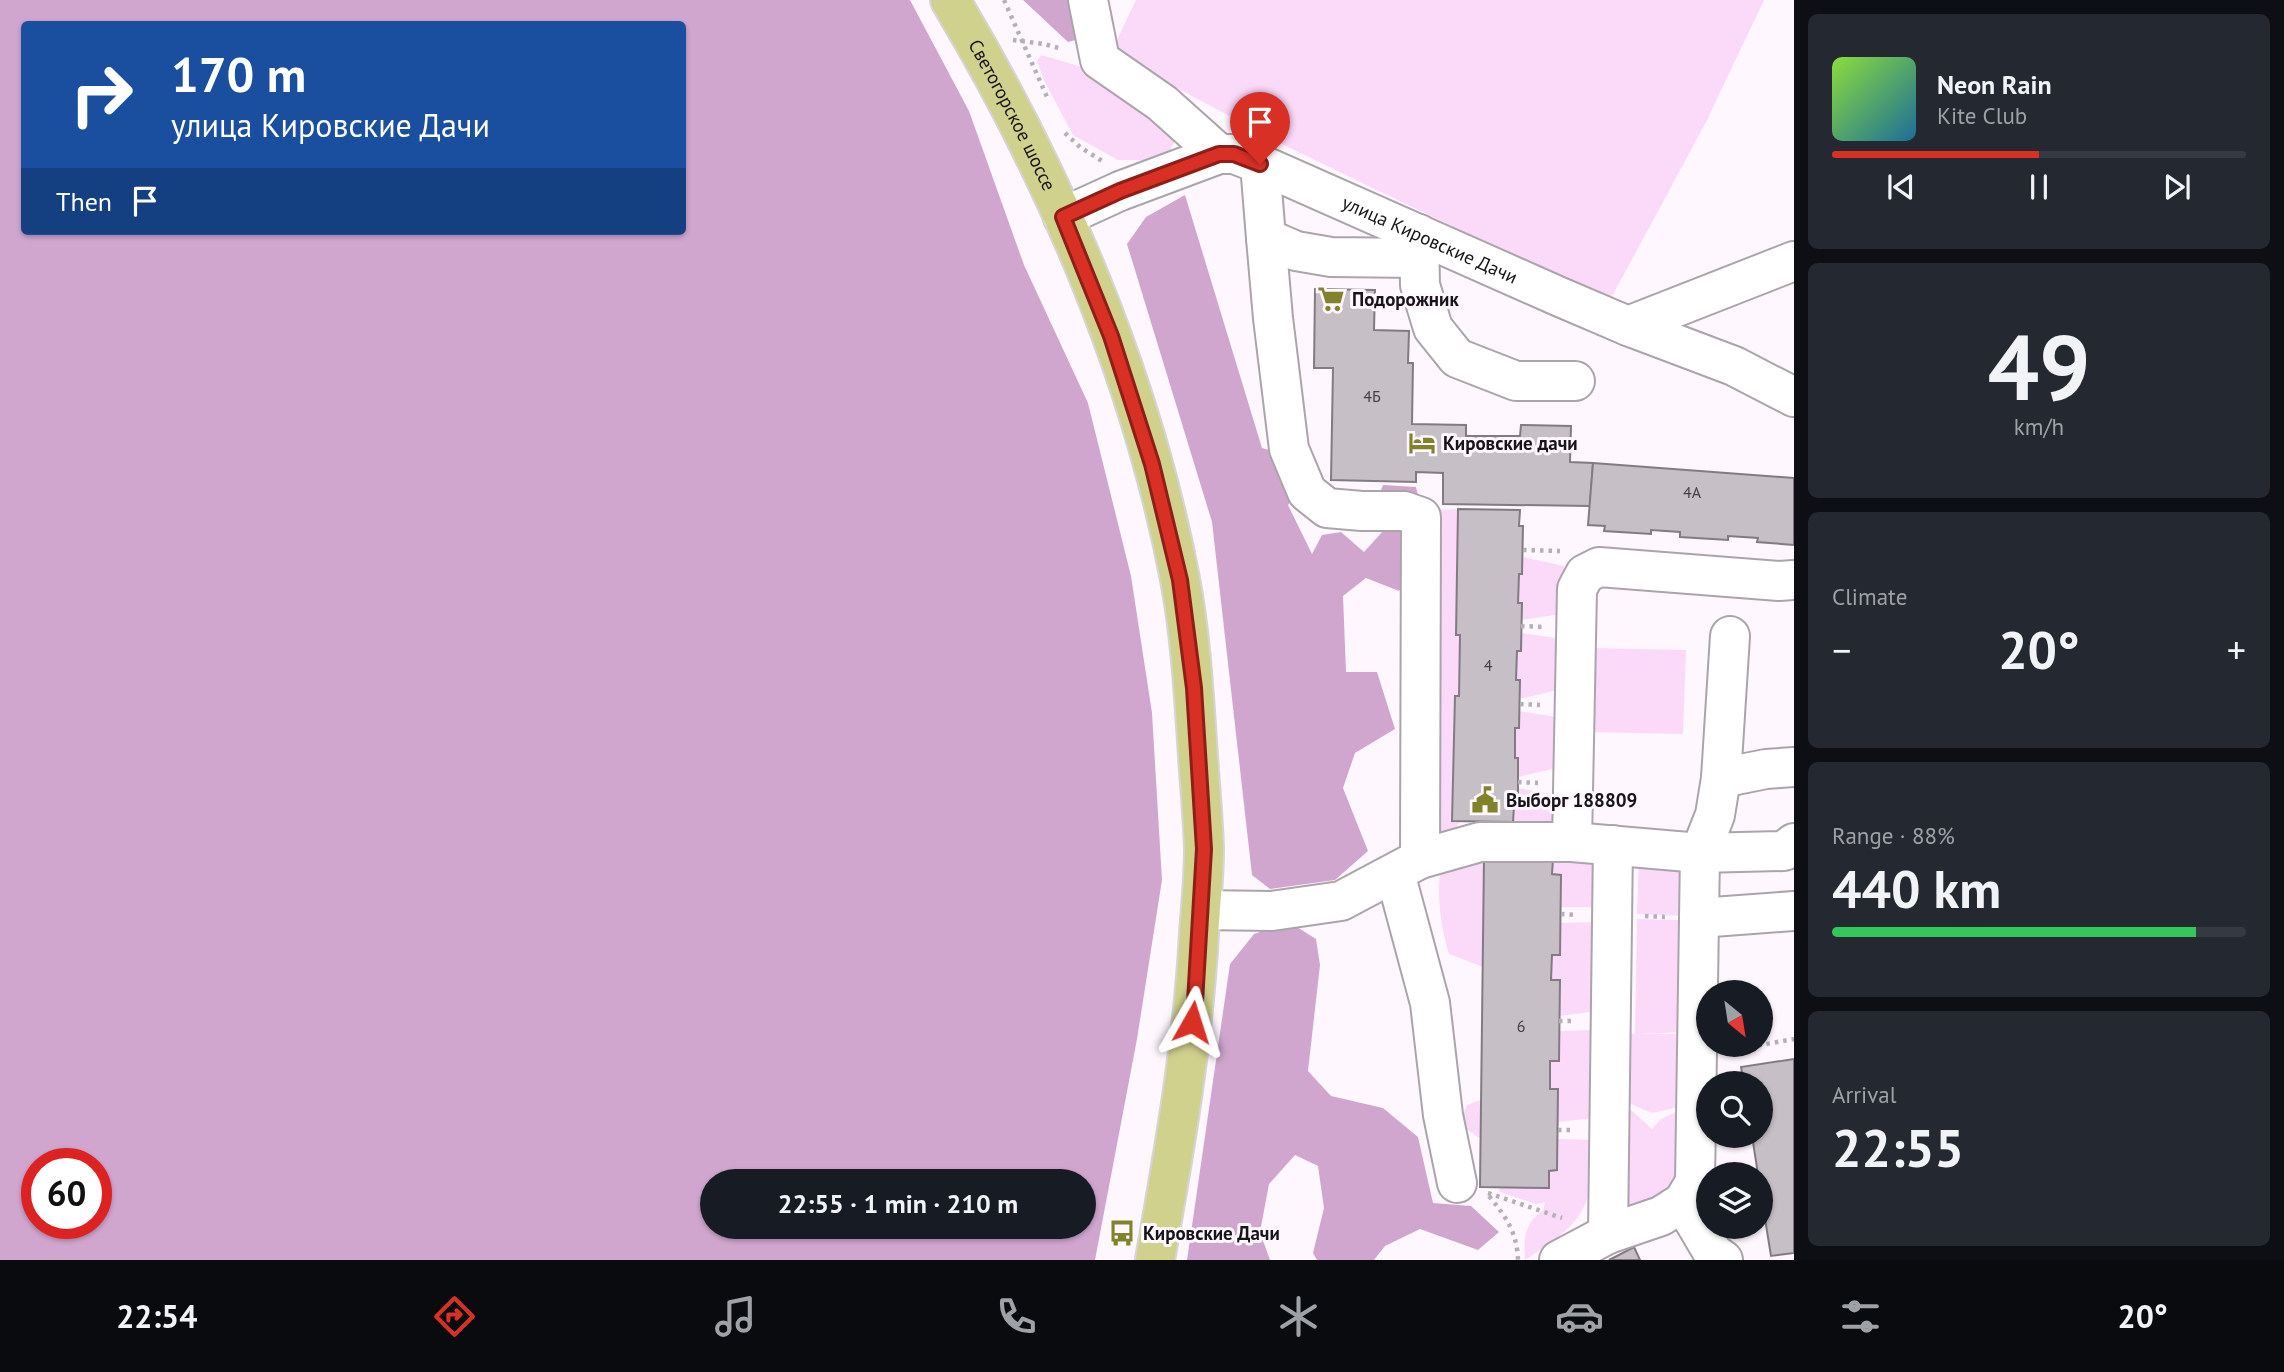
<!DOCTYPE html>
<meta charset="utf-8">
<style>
:root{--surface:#171b24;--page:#242831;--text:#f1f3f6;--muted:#9ea1a6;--line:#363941;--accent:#d93025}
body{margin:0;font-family:"PT Sans",sans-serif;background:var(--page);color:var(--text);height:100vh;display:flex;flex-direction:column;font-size:26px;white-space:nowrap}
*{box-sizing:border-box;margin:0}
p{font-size:23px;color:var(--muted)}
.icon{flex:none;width:38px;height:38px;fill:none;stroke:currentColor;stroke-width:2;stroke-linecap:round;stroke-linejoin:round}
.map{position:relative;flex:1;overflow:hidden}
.side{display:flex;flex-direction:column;gap:14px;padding:14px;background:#0d0f14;width:490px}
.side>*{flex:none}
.guide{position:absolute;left:21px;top:21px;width:665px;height:214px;border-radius:7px;box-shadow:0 2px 5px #0004;background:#1a4fa0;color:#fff;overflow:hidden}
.needle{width:46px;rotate:150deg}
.tools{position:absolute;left:1696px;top:980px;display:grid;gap:14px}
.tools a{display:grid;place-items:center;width:77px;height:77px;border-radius:50%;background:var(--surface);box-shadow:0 2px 5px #0004;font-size:35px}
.speed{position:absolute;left:21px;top:1148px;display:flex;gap:14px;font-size:35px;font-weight:700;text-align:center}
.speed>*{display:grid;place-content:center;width:91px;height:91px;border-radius:50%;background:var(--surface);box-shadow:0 2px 5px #0004;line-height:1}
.speed .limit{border:10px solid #d22;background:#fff;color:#111}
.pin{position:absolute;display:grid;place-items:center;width:60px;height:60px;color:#fff;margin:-72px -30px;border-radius:50% 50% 50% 0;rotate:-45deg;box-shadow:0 0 7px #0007}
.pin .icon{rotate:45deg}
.me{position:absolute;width:77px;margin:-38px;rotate:6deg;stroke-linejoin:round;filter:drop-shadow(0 0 5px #0008)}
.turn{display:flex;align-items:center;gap:24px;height:147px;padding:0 35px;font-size:32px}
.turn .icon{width:91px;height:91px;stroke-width:2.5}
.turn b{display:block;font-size:49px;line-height:60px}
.then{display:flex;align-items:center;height:66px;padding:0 35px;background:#0003;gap:14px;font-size:26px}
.big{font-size:52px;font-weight:700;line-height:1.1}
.side .widget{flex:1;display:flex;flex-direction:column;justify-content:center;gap:10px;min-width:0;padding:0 24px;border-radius:10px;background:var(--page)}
.side .dial{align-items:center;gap:0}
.dial b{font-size:91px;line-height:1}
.song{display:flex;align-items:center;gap:21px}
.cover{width:84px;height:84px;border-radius:10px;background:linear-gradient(135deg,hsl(90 70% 55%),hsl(200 70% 35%))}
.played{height:7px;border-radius:4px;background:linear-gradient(90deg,var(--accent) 50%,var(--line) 50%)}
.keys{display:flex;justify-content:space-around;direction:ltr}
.heat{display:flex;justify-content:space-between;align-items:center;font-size:38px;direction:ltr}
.charge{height:10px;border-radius:5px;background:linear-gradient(90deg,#34c759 88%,var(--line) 0)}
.trip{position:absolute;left:700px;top:1169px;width:396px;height:70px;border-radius:35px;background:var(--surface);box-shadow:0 2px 5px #0004;font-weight:700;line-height:70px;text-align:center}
.dock{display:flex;height:112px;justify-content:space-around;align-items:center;background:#090b0e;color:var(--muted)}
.dock .icon{width:49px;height:49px}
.dock .on{color:var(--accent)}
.dock b{font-size:32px;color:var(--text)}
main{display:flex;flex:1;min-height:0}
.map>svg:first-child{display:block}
.green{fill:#fbd9f9}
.forest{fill:#d0a6cf;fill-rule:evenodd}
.building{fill:#c6bfc5;stroke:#827c82;stroke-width:2}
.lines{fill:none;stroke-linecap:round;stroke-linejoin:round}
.minor-casing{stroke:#aba4ab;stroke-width:42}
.major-casing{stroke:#d5d5d5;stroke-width:42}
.path{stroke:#b5b0b5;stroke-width:4.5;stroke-dasharray:3.5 5;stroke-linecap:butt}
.minor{stroke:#fff;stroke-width:38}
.major{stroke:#d1d18e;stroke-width:38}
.route-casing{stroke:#8d1f18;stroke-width:18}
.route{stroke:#d93025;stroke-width:12}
.labels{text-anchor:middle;stroke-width:6;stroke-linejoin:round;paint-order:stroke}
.number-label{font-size:16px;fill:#434042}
.street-label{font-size:19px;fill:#171517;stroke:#fef7fe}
.poi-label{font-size:19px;font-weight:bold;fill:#171517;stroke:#fef7fe;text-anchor:start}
</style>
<main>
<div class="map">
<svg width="1794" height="1260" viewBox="0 0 1794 1260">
<rect width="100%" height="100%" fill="#fef7fe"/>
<g class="green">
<path d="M1136,0H1764L1706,122L1609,302L1290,148L1111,53Z"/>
<path d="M1041,55L1079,66L1127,91L1179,131L1169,153L1145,160H1118L1073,135L1044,80L1037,61Z"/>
<path d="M1458,509L1456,635H1460L1459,696H1455L1452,820L1461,821L1449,834L1442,833L1433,823L1428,511Z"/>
<path d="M1523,557L1564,566L1562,614L1521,620L1522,603H1518L1519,574H1522Z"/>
<path d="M1521,633L1562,639L1561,689L1520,699V681L1516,680L1517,651Z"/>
<path d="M1590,648L1686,650L1683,734L1589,732Z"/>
<path d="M1519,711L1561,718V767L1518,777V758H1515V728L1519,727Z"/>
<path d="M1518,788L1560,796C1556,829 1548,826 1517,827L1513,822L1514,806H1517Z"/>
<path d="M1484,853L1483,967L1449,954C1441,928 1437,899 1440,872Z"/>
<path d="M1597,855V907H1561V875L1553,874V859Z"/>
<path d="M1639,860L1670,863L1686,873L1683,916L1637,914Z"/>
<path d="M1637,919L1682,920L1683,1032L1641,1034H1680L1682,1106L1652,1113L1622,1100L1621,1034H1635Z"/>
<path d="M1598,922L1597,1011L1559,1016L1551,980L1552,955L1560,954L1561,923Z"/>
<path d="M1596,1030L1593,1118L1558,1122V1089H1550V1061L1559,1031Z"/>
<path d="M1481,1100V1139L1466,1129L1463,1115L1467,1105Z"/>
<path d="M1620,1106L1631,1110L1652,1129L1660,1120L1683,1108L1681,1185L1641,1207H1627Z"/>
<path d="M1558,1139L1594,1140C1593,1210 1584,1222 1525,1260C1523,1241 1525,1221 1543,1211L1545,1202L1536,1204L1500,1192L1498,1187L1549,1171L1557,1170Z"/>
</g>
<g class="forest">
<path d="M0,0H910L969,111L1024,265L1088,403L1131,576L1152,713L1162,880L1137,1039L1095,1260H0ZM24,24H682V231H24ZM37,1164H96V1223H37ZM712,1181H1083V1227H712Z"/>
<path d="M1023,0H1082L1083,35L1076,40L1068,42Z"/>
<path d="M1185,195L1262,448L1281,453L1299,490L1288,505L1312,554L1322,535L1341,532L1364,552L1383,531L1377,500L1383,485L1416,487L1419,500L1410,575L1399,591L1366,578L1343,596L1346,672H1377L1395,729L1355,753L1343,788L1368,851L1335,880L1270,889L1252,875L1212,522L1127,244L1146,217Z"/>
<path d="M1289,922L1316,939L1320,965L1308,1071L1331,1096L1383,1108L1418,1137L1433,1203L1471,1206L1499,1232L1478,1250L1420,1229L1385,1246L1374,1260H1317L1313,1253L1324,1208L1318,1166L1295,1155L1269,1184L1260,1232L1270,1260H1187L1230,964L1254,934Z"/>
</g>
<g class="building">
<path d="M1315,289L1375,290L1374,330L1409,331L1408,363H1413L1412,424L1466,425V436H1520L1521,425L1571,426L1570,462L1593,463L1590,506L1443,504V473L1416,472V482L1331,480L1333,368H1314Z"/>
<path d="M1593,463L1794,478V545L1757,542L1758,538L1728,536V540L1680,537V532L1651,530V534L1604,531L1605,526L1588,525Z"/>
<path d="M1458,509L1520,510L1519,526H1523L1522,574H1519L1518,603H1522L1521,651H1517L1516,680H1520L1519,728H1515V758H1518V806H1514L1513,822L1452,821L1455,696H1459L1460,635H1456Z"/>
<path d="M1484,858L1553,859L1552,874L1561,875L1560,955H1552L1551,980H1560L1559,1061H1550V1089H1558L1557,1170L1549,1171V1188L1480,1187Z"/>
<path d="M1794,1059V1253L1771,1256L1760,1188V1174H1758L1752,1136H1760V1083H1744L1741,1067Z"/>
<path d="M1634,1247L1640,1260H1609L1613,1258Z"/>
</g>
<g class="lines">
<g class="minor-casing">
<g id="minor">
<path d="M1088,0L1100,60L1162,103L1219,154"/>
<path d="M1260,164L1266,238L1296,251L1331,257L1419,258"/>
<path id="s1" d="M1063,217L1120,191L1219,154H1234L1260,164L1560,297L1628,326L1734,366L1794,397"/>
<path d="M1419,234L1420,285L1433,328L1457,358L1516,381H1575"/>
<path d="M1266,238L1273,318L1289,449L1307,492L1327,508L1362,511H1404L1421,517L1420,859"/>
<path d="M1628,326L1794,261"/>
<path d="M1721,778L1766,769L1794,767"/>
<path d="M1572,842L1577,589L1585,574L1599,567L1779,581L1794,580"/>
<path d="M1395,873L1430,1003L1443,1115L1457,1183"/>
<path d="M1201,910L1272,911L1341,901L1420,859L1480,842H1572L1700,853L1784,851L1794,843"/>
<path d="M1699,918L1794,911"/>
<path d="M1683,1202L1713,1253L1723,1260"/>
<path d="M1608,1234L1613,845"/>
<path d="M1559,1260L1608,1234L1661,1216L1683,1202L1695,1182L1700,853L1715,815L1721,778L1730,636"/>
</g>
</g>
<g class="major-casing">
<g id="major">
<path id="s2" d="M950,0C1056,177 1141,376 1180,579C1191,637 1194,697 1198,756C1200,787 1203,818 1204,848C1204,877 1201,906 1199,934C1193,1044 1174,1152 1155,1260"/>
</g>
</g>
<g class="path">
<path d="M1004,0L1047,97"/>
<path d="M1013,40L1044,44L1062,49"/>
<path d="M1065,133L1080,147L1102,161"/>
<path d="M1523,550L1560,551"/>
<path d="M1521,626L1544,627"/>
<path d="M1520,704L1540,705"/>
<path d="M1518,782L1538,783"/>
<path d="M1561,914L1577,915"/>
<path d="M1645,916L1665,917"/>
<path d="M1559,1021H1576"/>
<path d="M1733,1050L1794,1039"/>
<path d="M1558,1130H1575"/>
<path d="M1488,1193L1562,1218"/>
<path d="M1489,1196C1506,1217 1517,1232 1518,1260"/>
<path d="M1760,1211H1764"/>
</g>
<use href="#minor" class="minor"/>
<use href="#major" class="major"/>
</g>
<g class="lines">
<g class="route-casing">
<path id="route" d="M1192,1022L1195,1002L1204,849L1194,688L1180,580L1152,464L1111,336L1063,217L1120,191L1219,154H1234L1260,164"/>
</g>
<use href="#route" class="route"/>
</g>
<defs>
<g id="supermarket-bare" transform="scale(2.1)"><path d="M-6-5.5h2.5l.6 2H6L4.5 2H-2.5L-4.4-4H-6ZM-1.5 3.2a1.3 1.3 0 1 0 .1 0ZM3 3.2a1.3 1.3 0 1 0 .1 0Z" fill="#82822b" stroke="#fef7fe" stroke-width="2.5" paint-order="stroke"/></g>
<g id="hotel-bare" transform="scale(2.1)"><path d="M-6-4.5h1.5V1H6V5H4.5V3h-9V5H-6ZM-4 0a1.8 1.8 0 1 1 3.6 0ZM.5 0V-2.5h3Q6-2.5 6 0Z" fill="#82822b" stroke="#fef7fe" stroke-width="2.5" paint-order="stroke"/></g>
<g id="civic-bare" transform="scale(2.1)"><path d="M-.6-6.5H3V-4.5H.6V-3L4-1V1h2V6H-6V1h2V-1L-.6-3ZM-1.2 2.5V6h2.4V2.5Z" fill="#82822b" stroke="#fef7fe" stroke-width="2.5" paint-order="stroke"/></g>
<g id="bus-bare" transform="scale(2.1)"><path d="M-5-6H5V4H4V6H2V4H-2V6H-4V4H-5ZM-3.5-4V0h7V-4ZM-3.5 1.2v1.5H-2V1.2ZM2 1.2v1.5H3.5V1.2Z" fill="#82822b" stroke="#fef7fe" stroke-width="2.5" paint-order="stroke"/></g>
</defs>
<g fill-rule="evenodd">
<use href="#supermarket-bare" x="1331" y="299"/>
<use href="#hotel-bare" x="1422" y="443"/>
<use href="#civic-bare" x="1485" y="800"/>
<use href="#bus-bare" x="1122" y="1233"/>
</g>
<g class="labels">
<g class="number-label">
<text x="1372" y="402">4Б</text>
<text x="1692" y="498">4А</text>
<text x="1488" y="671">4</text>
<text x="1521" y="1032">6</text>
</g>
<g class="street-label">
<text dy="7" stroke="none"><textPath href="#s2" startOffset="131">Светогорское шоссе</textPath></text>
<text dy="7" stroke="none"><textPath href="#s1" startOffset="397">улица Кировские Дачи</textPath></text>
</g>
<g class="poi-label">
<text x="1352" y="306">Подорожник</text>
<text x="1443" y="450">Кировские дачи</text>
<text x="1506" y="807">Выборг 188809</text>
<text x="1143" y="1240">Кировские Дачи</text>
</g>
</g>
</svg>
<div class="tools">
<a><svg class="needle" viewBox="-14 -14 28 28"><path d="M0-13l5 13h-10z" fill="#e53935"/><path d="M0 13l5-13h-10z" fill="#9ea1a6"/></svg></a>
<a><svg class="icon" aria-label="search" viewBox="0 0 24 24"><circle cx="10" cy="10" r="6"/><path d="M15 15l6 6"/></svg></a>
<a><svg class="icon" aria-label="layers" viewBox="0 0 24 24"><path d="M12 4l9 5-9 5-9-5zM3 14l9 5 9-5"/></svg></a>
</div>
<div class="speed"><div class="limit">60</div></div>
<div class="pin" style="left:1260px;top:164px;background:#d93025"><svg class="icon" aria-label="arrive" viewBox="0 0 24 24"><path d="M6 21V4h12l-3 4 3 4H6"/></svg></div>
<svg class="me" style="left:1192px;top:1022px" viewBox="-20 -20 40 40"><path d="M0-17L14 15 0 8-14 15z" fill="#d93025" stroke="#fff" stroke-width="4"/></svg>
<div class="trip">22:55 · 1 min · 210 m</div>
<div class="guide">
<div class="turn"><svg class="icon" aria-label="right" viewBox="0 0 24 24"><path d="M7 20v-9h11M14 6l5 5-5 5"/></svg><div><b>170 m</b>улица Кировские Дачи</div></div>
<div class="then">Then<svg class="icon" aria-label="arrive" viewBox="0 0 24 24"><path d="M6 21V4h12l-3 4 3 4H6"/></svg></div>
</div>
</div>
<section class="side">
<div class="widget">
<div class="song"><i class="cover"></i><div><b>Neon Rain</b><p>Kite Club</p></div></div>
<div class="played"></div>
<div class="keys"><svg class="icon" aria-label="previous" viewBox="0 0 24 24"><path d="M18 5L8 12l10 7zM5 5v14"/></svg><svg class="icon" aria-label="pause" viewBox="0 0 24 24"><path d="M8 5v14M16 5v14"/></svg><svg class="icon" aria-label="next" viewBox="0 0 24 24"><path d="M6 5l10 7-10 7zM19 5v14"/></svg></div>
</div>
<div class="widget dial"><b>49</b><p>km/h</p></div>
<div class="widget"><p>Climate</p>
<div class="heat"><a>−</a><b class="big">20°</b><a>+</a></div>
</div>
<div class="widget"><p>Range · 88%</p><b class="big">440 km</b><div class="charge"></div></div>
<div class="widget"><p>Arrival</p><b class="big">22:55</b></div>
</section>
</main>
<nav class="dock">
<b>22:54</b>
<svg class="icon on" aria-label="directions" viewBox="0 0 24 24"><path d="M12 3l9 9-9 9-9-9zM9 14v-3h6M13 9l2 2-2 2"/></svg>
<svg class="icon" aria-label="music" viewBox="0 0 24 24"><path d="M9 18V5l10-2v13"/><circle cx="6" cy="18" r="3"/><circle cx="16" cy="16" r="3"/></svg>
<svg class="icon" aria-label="phone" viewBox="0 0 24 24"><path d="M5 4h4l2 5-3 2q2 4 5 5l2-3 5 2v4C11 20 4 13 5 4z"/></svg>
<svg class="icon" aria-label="climate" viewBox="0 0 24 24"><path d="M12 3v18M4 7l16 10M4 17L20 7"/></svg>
<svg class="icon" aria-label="car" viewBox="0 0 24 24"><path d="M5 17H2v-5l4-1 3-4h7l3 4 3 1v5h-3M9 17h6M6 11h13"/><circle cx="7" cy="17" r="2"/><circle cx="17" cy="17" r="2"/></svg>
<svg class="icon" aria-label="filters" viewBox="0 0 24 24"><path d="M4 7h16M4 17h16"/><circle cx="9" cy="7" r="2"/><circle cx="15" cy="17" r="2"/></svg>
<b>20°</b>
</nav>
